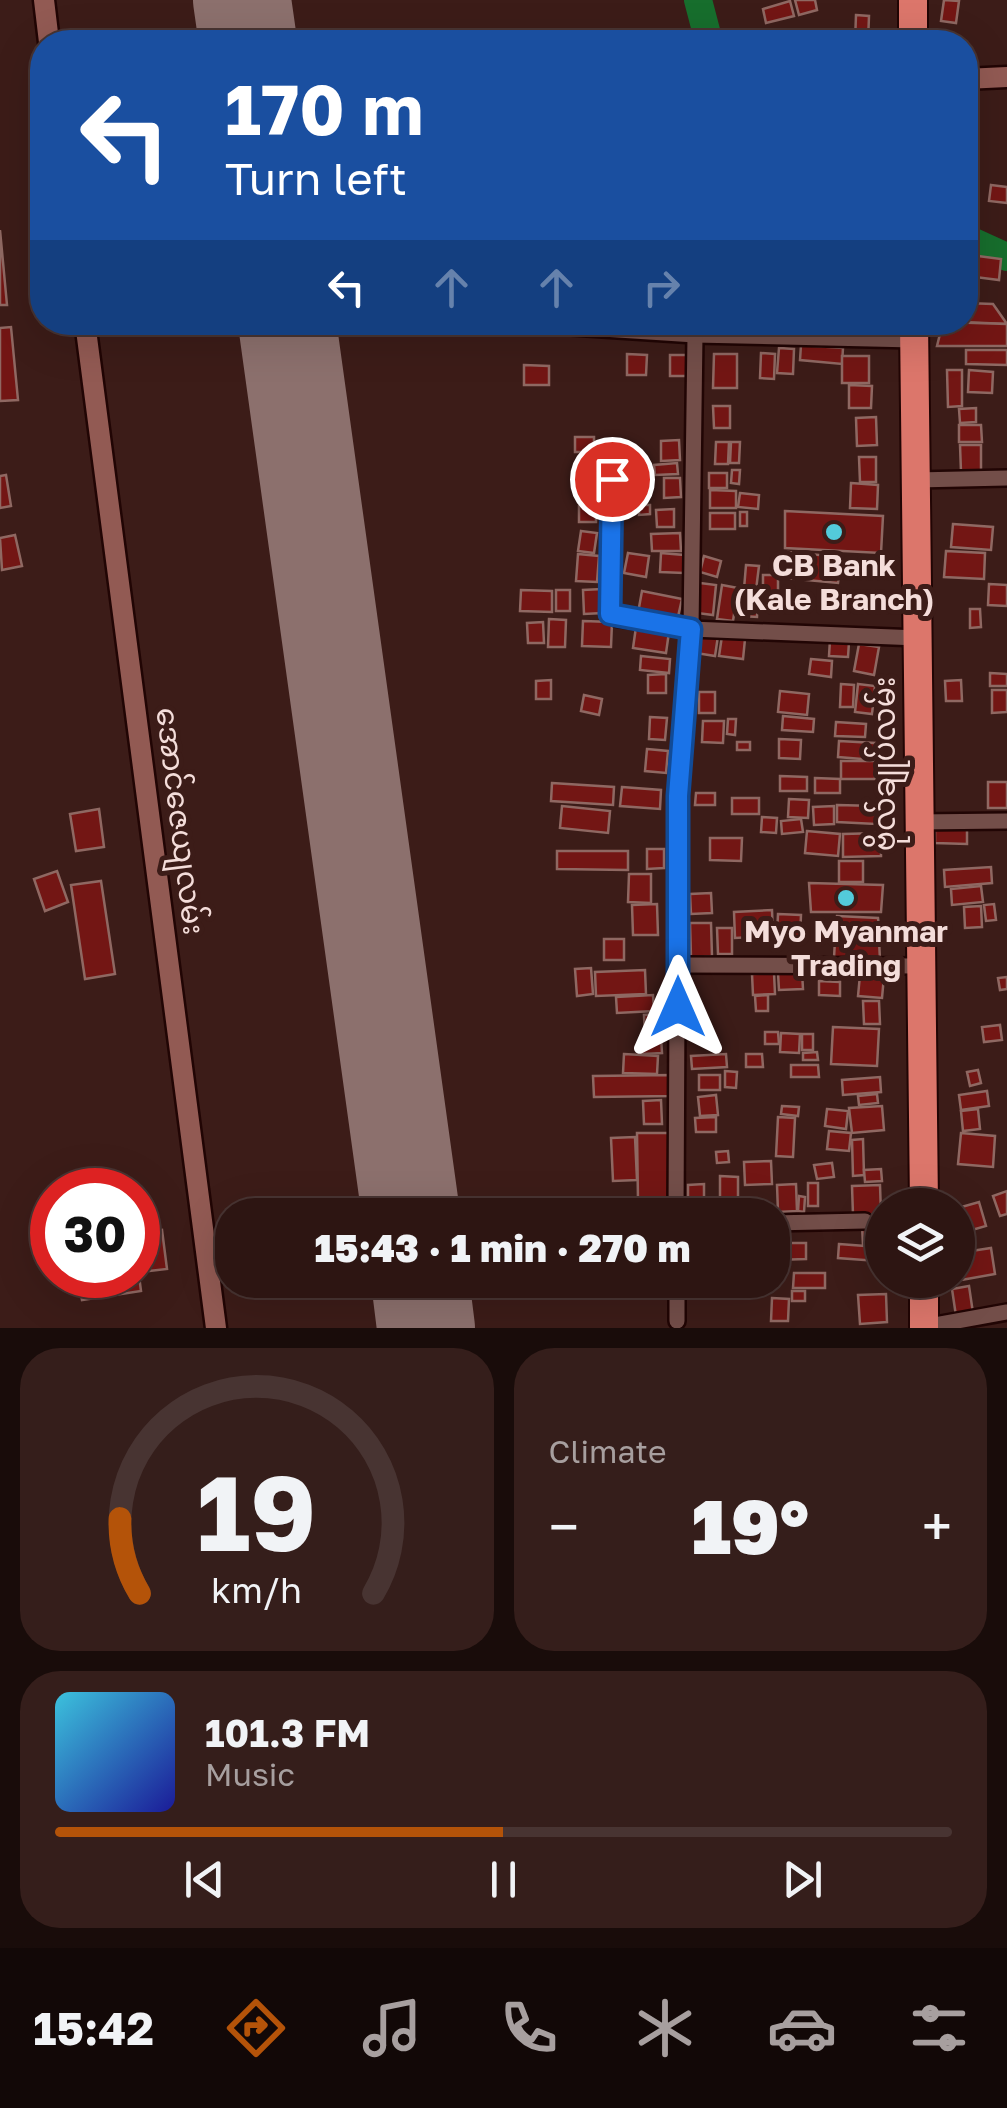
<!DOCTYPE html>
<meta charset="utf-8">
<style>
:root{--surface:#2d1512;--page:#351e1b;--text:#f1f3f6;--muted:#a79f9f;--line:#483432;--accent:#b45309}
body{margin:0;font-family:"Golos Text","Noto Sans Myanmar",sans-serif;background:var(--page);color:var(--text);height:100vh;display:flex;flex-direction:column;font-size:38px;white-space:nowrap}
*{box-sizing:border-box;margin:0}
p{font-size:32px;color:var(--muted)}
.icon{flex:none;width:55px;height:55px;fill:none;stroke:currentColor;stroke-width:2;stroke-linecap:round;stroke-linejoin:round}
.map{position:relative;height:1328px;overflow:hidden}
.drawer{display:flex;flex-direction:column;gap:20px;padding:20px;background:#190c0a;flex:1}
.drawer>*{flex:none}
.guide{position:absolute;left:30px;top:30px;width:948px;height:305px;border-radius:40px;box-shadow:0 10px 40px #0002,0 0 0 2px var(--line);background:#1a4fa0;color:#fff;overflow:hidden}
.tools{position:absolute;left:865px;top:1188px;display:grid;gap:20px}
.tools a{display:grid;place-items:center;width:110px;height:110px;border-radius:50%;background:var(--surface);box-shadow:0 10px 40px #0002,0 0 0 2px var(--line);font-size:50px}
.speed{position:absolute;left:30px;top:1168px;display:flex;gap:20px;font-size:50px;font-weight:700;text-align:center}
.speed>*{display:grid;place-content:center;width:130px;height:130px;border-radius:50%;background:var(--surface);box-shadow:0 10px 40px #0002,0 0 0 2px var(--line);line-height:1}
.speed .limit{border:15px solid #d22;background:#fff;color:#111}
.pin{position:absolute;display:grid;place-items:center;width:85px;height:85px;color:#fff;margin:-42px;border:5px solid #fff;border-radius:50%;box-shadow:0 2px 10px #0007}
.me{position:absolute;width:110px;margin:-55px;rotate:0deg;stroke-linejoin:round;filter:drop-shadow(0 0 8px #0008)}
.turn{display:flex;align-items:center;gap:35px;height:210px;padding:0 30px;font-size:45px}
.turn .icon{width:130px;height:130px;stroke-width:2.5}
.turn b{display:block;font-size:70px;line-height:85px}
.lanes{display:flex;align-items:center;height:95px;padding:0 30px;background:#0003;justify-content:center;gap:50px;direction:ltr}
.lanes .off{opacity:.35}
.big{font-size:75px;font-weight:800;line-height:1.1}
.drawer .widget{flex:1;display:flex;flex-direction:column;justify-content:center;gap:15px;min-width:0;padding:0 35px;border-radius:40px;background:var(--page)}
.drawer .dial{align-items:center;gap:0}
.dial svg{height:260px;overflow:visible;fill:none;stroke:var(--line);stroke-width:7;stroke-linecap:round;text-anchor:middle}
.dial text{fill:var(--text);stroke:none}
.song{display:flex;align-items:center;gap:30px}
.cover{width:120px;height:120px;border-radius:15px;background:linear-gradient(135deg,hsl(190 70% 55%),hsl(240 70% 35%))}
.played{height:10px;border-radius:5px;background:linear-gradient(90deg,var(--accent) 50%,var(--line) 50%)}
.keys{display:flex;justify-content:space-around;direction:ltr}
.heat{display:flex;justify-content:space-between;align-items:center;font-size:55px;direction:ltr}
.drawer .tiles{flex:1;display:grid;gap:20px;grid-template-columns:1fr 1fr}
.widget:last-child{grid-column:span 2}
.trip{position:absolute;left:215px;top:1198px;width:575px;height:100px;border-radius:40px;background:var(--surface);box-shadow:0 10px 40px #0002,0 0 0 2px var(--line);font-weight:800;line-height:100px;text-align:center}
.tabs{display:flex;height:160px;justify-content:space-around;align-items:center;background:#120807;color:var(--muted)}
.tabs .icon{width:70px;height:70px}
.tabs .on{color:var(--accent)}
.tabs b{font-size:45px;color:var(--text)}
.map>svg:first-child{display:block}
.lines{fill:none;stroke-linecap:round;stroke-linejoin:round}
.river{stroke:#176e2d;stroke-width:28}
.runway{stroke:#8c706d;stroke-width:98}
.building{fill:#731614;stroke:#8f6862;stroke-width:2.5}
.street-casing{stroke:#210504;stroke-width:20}
.secondary-casing{stroke:#210504;stroke-width:25}
.highway-casing{stroke:#210504;stroke-width:32}
.street{stroke:#734e49;stroke-width:15}
.secondary{stroke:#925a53;stroke-width:20}
.highway{stroke:#dc766b;stroke-width:28}
.route-casing{stroke:#114b97;stroke-width:25}
.route{stroke:#1a73e8;stroke-width:18}
.poi-dot{fill:#53cbdb;stroke:#3c1c18;stroke-width:4}
.labels{text-anchor:middle;stroke-width:10;stroke-linejoin:round;paint-order:stroke}
.poi-label{font-size:30px;font-weight:bold;fill:#f4ddda;stroke:#3c1c18}
.street-label{font-size:30px;fill:#f4ddda;stroke:#3c1c18}
</style>
<div class="map">
<svg width="1007" height="1328" viewBox="0 0 1007 1328">
<rect width="100%" height="100%" fill="#3c1c18"/>
<g class="lines">
<g class="river">
<path d="M698,0L709,42"/>
<path d="M965,238L1007,257"/>
</g>
<g class="runway">
<path d="M242,0L248,42"/>
<path d="M287,322L411,1215"/>
<path d="M420,1280L426,1328"/>
</g>
</g>
<g class="building">
<path d="M795,0H815L817,10L799,15Z"/>
<path d="M944,0L959,1L956,23L941,21Z"/>
<path d="M790,1L794,16L766,23L763,9Z"/>
<path d="M856,15L869,16L868,42H855Z"/>
<path d="M578,32L581,42H541Z"/>
<path d="M991,185L1007,187V203L989,201Z"/>
<path d="M0,230L7,305H0Z"/>
<path d="M978,256L1001,259L999,280L975,277Z"/>
<path d="M965,276L975,277L973,297L965,296Z"/>
<path d="M965,303L993,304L1007,324L962,322Z"/>
<rect x="854" y="322" width="20" height="10"/>
<path d="M943,322L1007,324V346H937Z"/>
<path d="M11,327L18,400L0,401V328Z"/>
<path d="M801,345L843,348L842,364L800,360Z"/>
<path d="M779,348L794,349L793,374L777,373Z"/>
<path d="M966,350H1007V365L966,364Z"/>
<path d="M761,353L775,354L774,379L760,378Z"/>
<path d="M627,354L647,355L646,375H627Z"/>
<path d="M714,354H737V388H713Z"/>
<path d="M670,355H687L686,376H670Z"/>
<rect x="842" y="356" width="27" height="27"/>
<path d="M524,365L549,366V385H524Z"/>
<path d="M947,370H962V406L948,407Z"/>
<path d="M969,370L993,372L992,393L968,392Z"/>
<path d="M849,385L872,386L871,408H849Z"/>
<path d="M713,406H730V428H714Z"/>
<path d="M976,408V422L960,423L959,409Z"/>
<path d="M876,417L877,445L857,446L856,418Z"/>
<path d="M959,425H981L982,442H959Z"/>
<rect x="575" y="437" width="19" height="15"/>
<path d="M679,440L680,460L661,461V441Z"/>
<path d="M716,442H729L728,464H715Z"/>
<path d="M731,442H740L739,463H730Z"/>
<path d="M960,445H981V472H961Z"/>
<path d="M859,457H876V482H860Z"/>
<path d="M677,463L678,474L655,475L654,465Z"/>
<path d="M732,470H740L739,484L731,483Z"/>
<rect x="709" y="473" width="18" height="15"/>
<path d="M6,475L11,506L0,508V476Z"/>
<path d="M664,478H680L681,497L664,498Z"/>
<path d="M851,483L878,485L877,509L850,508Z"/>
<path d="M710,490L736,491V508H710Z"/>
<path d="M740,493L759,495L758,509L738,507Z"/>
<path d="M639,505H650V514L639,515Z"/>
<rect x="579" y="506" width="17" height="16"/>
<path d="M674,509V527H657L656,510Z"/>
<path d="M785,511L883,516L881,553L785,548Z"/>
<rect x="740" y="512" width="7" height="14"/>
<rect x="710" y="513" width="25" height="16"/>
<path d="M953,524L993,527L991,550L951,547Z"/>
<path d="M581,531L597,533L594,553L578,551Z"/>
<path d="M680,533L681,551H652L651,534Z"/>
<path d="M15,535L22,566L2,570L0,538Z"/>
<path d="M946,551L985,553L984,579L944,577Z"/>
<path d="M788,552L841,557L838,583L786,578Z"/>
<path d="M628,553L649,556L646,577L624,573Z"/>
<path d="M661,553L684,555V573L660,572Z"/>
<path d="M578,554L599,556L597,582L576,581Z"/>
<path d="M704,556L721,561L717,577L700,572Z"/>
<rect x="844" y="559" width="19" height="18"/>
<path d="M746,565L759,566L756,590L744,589Z"/>
<rect x="763" y="575" width="15" height="17"/>
<path d="M700,583L716,585L713,615L697,613Z"/>
<path d="M989,584L1007,585V606L988,605Z"/>
<path d="M722,585L738,588L733,621L717,619Z"/>
<path d="M602,589L603,613L584,614L583,590Z"/>
<path d="M521,590L552,591V612L520,611Z"/>
<rect x="556" y="590" width="14" height="21"/>
<path d="M642,591L682,599L677,621L638,613Z"/>
<path d="M744,592L758,593L757,617L742,616Z"/>
<path d="M970,609H980L981,627L970,628Z"/>
<path d="M549,619L566,620L565,647H548Z"/>
<path d="M583,621L612,622L611,647L582,646Z"/>
<path d="M543,622L544,643H528L527,623Z"/>
<path d="M636,627L669,632L666,653L633,648Z"/>
<path d="M700,633L718,636L715,656L696,653Z"/>
<path d="M722,636L745,639L743,659L719,656Z"/>
<path d="M830,640L849,642L848,657L829,656Z"/>
<path d="M859,644L879,647L874,675L854,671Z"/>
<path d="M641,656L670,659L669,673L640,670Z"/>
<path d="M811,659L832,661L831,677L809,674Z"/>
<path d="M990,673L1007,674V686H990Z"/>
<path d="M666,674V693H648V675Z"/>
<path d="M551,680V699H536V681Z"/>
<path d="M961,680L962,701H946L945,681Z"/>
<path d="M841,684L854,685L853,707H840Z"/>
<path d="M858,684L875,686L872,714L855,712Z"/>
<path d="M992,690H1007V712L992,713Z"/>
<path d="M780,691L809,694L807,715L778,712Z"/>
<rect x="699" y="692" width="16" height="21"/>
<path d="M584,695L602,699L599,715L581,711Z"/>
<path d="M783,716L814,719L813,732L782,730Z"/>
<path d="M650,717L667,718L665,740L649,739Z"/>
<path d="M728,719H736L735,735L727,734Z"/>
<path d="M703,721H724L723,743L702,742Z"/>
<path d="M836,722L866,724L865,737L835,736Z"/>
<path d="M779,739L801,740L800,759L779,758Z"/>
<path d="M839,741L875,743L874,760L838,757Z"/>
<rect x="737" y="742" width="13" height="8"/>
<path d="M647,749L668,751L666,773L645,771Z"/>
<path d="M841,761H876L875,779H841Z"/>
<path d="M780,776L807,777V791H780Z"/>
<path d="M815,778L840,779V793H815Z"/>
<rect x="988" y="782" width="19" height="26"/>
<path d="M552,783L614,787L613,805L551,801Z"/>
<path d="M622,787L661,790L660,809L620,806Z"/>
<path d="M696,793H715V805H695Z"/>
<rect x="732" y="798" width="27" height="16"/>
<path d="M789,799L809,800L808,818L788,817Z"/>
<path d="M837,805L876,806V824L837,822Z"/>
<path d="M562,806L610,811L608,833L560,828Z"/>
<path d="M834,806V824L814,825L813,807Z"/>
<path d="M99,809L104,847L76,851L70,814Z"/>
<path d="M762,817L777,818L776,833L761,832Z"/>
<path d="M801,819L803,832L782,834L781,821Z"/>
<path d="M935,827L967,828V844L935,843Z"/>
<path d="M807,831L840,834L838,856L805,853Z"/>
<path d="M881,833V856L843,857V834Z"/>
<path d="M710,838H742L741,861L710,860Z"/>
<path d="M647,849H664V868L647,869Z"/>
<path d="M557,851H628V870L557,869Z"/>
<rect x="839" y="861" width="24" height="21"/>
<path d="M991,867L992,883L945,887L944,870Z"/>
<path d="M57,871L68,902L45,911L34,879Z"/>
<path d="M629,874H651V903L628,902Z"/>
<path d="M101,881L115,974L85,979L71,885Z"/>
<path d="M809,883L883,885L881,912H811Z"/>
<path d="M981,886L983,902L952,905L951,889Z"/>
<path d="M711,893L712,913L691,914L690,894Z"/>
<path d="M657,904L658,935H633L632,905Z"/>
<path d="M994,904L996,920L986,921L984,905Z"/>
<path d="M981,906L982,927L965,928L964,907Z"/>
<path d="M772,910L773,936L735,938L734,912Z"/>
<path d="M778,914L801,915L800,937L777,936Z"/>
<path d="M837,916L878,918L880,936H835Z"/>
<path d="M690,923H711L712,956L691,957Z"/>
<path d="M717,928H732V954H718Z"/>
<rect x="604" y="939" width="20" height="21"/>
<path d="M835,940H879L880,960L834,958Z"/>
<path d="M591,968L593,994L577,996L575,969Z"/>
<path d="M645,970L646,994L596,996L595,972Z"/>
<path d="M802,972L803,989L779,990L778,973Z"/>
<path d="M774,973L775,994L753,995L752,974Z"/>
<path d="M860,975L884,976L882,998L858,996Z"/>
<path d="M1007,977V989L1000,990L998,978Z"/>
<path d="M819,981L840,982V996L819,995Z"/>
<path d="M653,995L654,1011L617,1013L616,997Z"/>
<path d="M768,995V1011H756L755,996Z"/>
<path d="M863,1001H879L880,1024H864Z"/>
<path d="M660,1014L661,1037L645,1038L644,1015Z"/>
<path d="M1000,1025L1002,1040L984,1042L982,1027Z"/>
<path d="M833,1027L879,1029L877,1066L831,1064Z"/>
<path d="M765,1032H778L779,1044H765Z"/>
<path d="M781,1033L800,1034L799,1053L780,1052Z"/>
<rect x="802" y="1034" width="11" height="16"/>
<path d="M661,1037L662,1053L642,1054L641,1039Z"/>
<path d="M817,1052L818,1060H803V1053Z"/>
<path d="M624,1054L658,1056L657,1074L623,1073Z"/>
<path d="M726,1054L727,1067L692,1069L691,1056Z"/>
<path d="M746,1054H762L763,1067H746Z"/>
<path d="M791,1065H818L819,1077H791Z"/>
<path d="M978,1070L981,1083L970,1086L967,1072Z"/>
<path d="M725,1071L737,1072L736,1088L725,1087Z"/>
<path d="M672,1075V1096L594,1097L593,1076Z"/>
<rect x="699" y="1075" width="21" height="15"/>
<path d="M880,1077L881,1092L843,1095L842,1080Z"/>
<path d="M987,1091L989,1106L961,1110L959,1095Z"/>
<path d="M877,1094L878,1103L859,1105L858,1096Z"/>
<path d="M716,1095L718,1115L700,1116L698,1097Z"/>
<path d="M661,1100L662,1124H644L643,1101Z"/>
<path d="M782,1106L799,1107L798,1116L781,1114Z"/>
<path d="M882,1106L884,1130L852,1133L849,1108Z"/>
<path d="M827,1109L848,1111L846,1129L825,1126Z"/>
<path d="M978,1109L980,1129L963,1131L961,1111Z"/>
<path d="M716,1117V1132H696L695,1118Z"/>
<path d="M778,1117L795,1118L793,1157L776,1156Z"/>
<path d="M829,1131L851,1133L849,1151L827,1149Z"/>
<path d="M637,1133H670V1201H638Z"/>
<path d="M961,1133L995,1136L993,1167L958,1164Z"/>
<path d="M635,1137L637,1180L613,1181L611,1138Z"/>
<path d="M863,1139L864,1175L853,1176L852,1140Z"/>
<path d="M728,1151L729,1162L717,1163L716,1152Z"/>
<path d="M771,1161L772,1184L745,1185L744,1162Z"/>
<path d="M832,1163L834,1177L817,1179L814,1165Z"/>
<path d="M881,1169L882,1181L865,1182L864,1170Z"/>
<path d="M720,1176L738,1177V1205H720Z"/>
<rect x="808" y="1183" width="10" height="23"/>
<path d="M704,1184V1208H688V1185Z"/>
<path d="M796,1184L797,1211L778,1212L777,1185Z"/>
<path d="M880,1185L881,1214L853,1215L852,1186Z"/>
<path d="M1007,1191V1214L1000,1216L993,1196Z"/>
<path d="M799,1196L805,1197L804,1212L798,1211Z"/>
<path d="M979,1202L986,1226L958,1234V1208Z"/>
<path d="M882,1224V1244L863,1245L862,1225Z"/>
<path d="M162,1230L167,1269L140,1272L138,1233Z"/>
<path d="M775,1243H806V1259L775,1260Z"/>
<path d="M839,1244L878,1247L877,1261L838,1258Z"/>
<path d="M991,1248L995,1274L950,1282L958,1280V1253Z"/>
<path d="M138,1268L141,1291L82,1300L78,1275H138Z"/>
<path d="M794,1273H825V1288H793Z"/>
<path d="M969,1286L973,1313L956,1316L952,1289Z"/>
<rect x="792" y="1291" width="13" height="10"/>
<path d="M886,1294L887,1322L860,1324L858,1295Z"/>
<path d="M772,1298L789,1299L788,1321H771Z"/>
</g>
<g class="lines">
<g class="street-casing">
<g id="street">
<path d="M541,325L695,335L914,340"/>
<path d="M612,479L609,605L610,614L616,618L691,629L918,638"/>
<path d="M916,480L1007,478"/>
<path d="M917,822L1007,821"/>
<path d="M678,965L919,966"/>
<path d="M676,1215L678,796L691,629L695,335"/>
<path d="M772,1223L865,1221"/>
<path d="M677,1280V1321"/>
<path d="M924,1327L1007,1312"/>
</g>
</g>
<g class="secondary-casing">
<g id="secondary">
<path d="M44,0L49,42"/>
<path d="M965,79L1007,77"/>
<path d="M85,322L216,1328"/>
</g>
</g>
<g class="highway-casing">
<g id="highway">
<path d="M913,0V42"/>
<path d="M914,322L924,1205"/>
<path d="M924,1280V1328"/>
</g>
</g>
<use href="#street" class="street"/>
<use href="#secondary" class="secondary"/>
<use href="#highway" class="highway"/>
</g>
<g class="lines">
<g class="route-casing">
<path id="route" d="M612,479L610,614L691,629L678,796V1007"/>
</g>
<use href="#route" class="route"/>
</g>
<g class="poi-dot">
<circle cx="834" cy="532" r="10"/>
<circle cx="846" cy="898" r="10"/>
</g>
<g class="labels">
<g class="poi-label">
<text x="834" y="576">CB Bank<tspan x="834" dy="34">(Kale Branch)</tspan></text>
<text x="846" y="942">Myo Myanmar<tspan x="846" dy="34">Trading</tspan></text>
</g>
<g class="street-label">
<text transform="translate(885 764) rotate(-90)" y="10">ဗိုလ်ချုပ်လမ်း</text>
<text transform="translate(180 821) rotate(83)" y="10">အောင်ဇေယျလမ်း</text>
</g>
</g>
</svg>
<div class="tools">
<a><svg class="icon" aria-label="layers" viewBox="0 0 24 24"><path d="M12 4l9 5-9 5-9-5zM3 14l9 5 9-5"/></svg></a>
</div>
<div class="speed"><div class="limit">30</div></div>
<div class="pin" style="left:612px;top:479px;background:#d93025"><svg class="icon" aria-label="arrive" viewBox="0 0 24 24"><path d="M6 21V4h12l-3 4 3 4H6"/></svg></div>
<svg class="me" style="left:678px;top:1007px" viewBox="-20 -20 40 40"><path d="M0-17L14 15 0 8-14 15z" fill="#1a73e8" stroke="#fff" stroke-width="4"/></svg>
<div class="trip">15:43 · 1 min · 270 m</div>
<div class="guide">
<div class="turn"><svg class="icon" aria-label="left" viewBox="0 0 24 24"><path d="M17 20v-9H6M10 6l-5 5 5 5"/></svg><div><b>170 m</b>Turn left</div></div>
<div class="lanes"><svg class="icon" aria-label="left" viewBox="0 0 24 24"><path d="M17 20v-9H6M10 6l-5 5 5 5"/></svg><svg class="icon off" aria-label="ahead" viewBox="0 0 24 24"><path d="M12 20V5M6 11l6-6 6 6"/></svg><svg class="icon off" aria-label="ahead" viewBox="0 0 24 24"><path d="M12 20V5M6 11l6-6 6 6"/></svg><svg class="icon off" aria-label="right" viewBox="0 0 24 24"><path d="M7 20v-9h11M14 6l5 5-5 5"/></svg></div>
</div>
</div>
<section class="drawer">
<div class="tiles">
<div class="widget dial"><svg viewBox="0 0 100 80">
<path d="M14 69A42 42 0 1 1 86 69"/>
<path d="M14 69A42 42 0 0 1 8 46" stroke="#b45309"/>
<text x="50" y="56" font-size="32" font-weight="700">19</text>
<text x="50" y="72" font-size="11">km/h</text>
</svg></div>
<div class="widget"><p>Climate</p>
<div class="heat"><a>−</a><b class="big">19°</b><a>+</a></div>
</div>
<div class="widget">
<div class="song"><i class="cover"></i><div><b>101.3 FM</b><p>Music</p></div></div>
<div class="played"></div>
<div class="keys"><svg class="icon" aria-label="previous" viewBox="0 0 24 24"><path d="M18 5L8 12l10 7zM5 5v14"/></svg><svg class="icon" aria-label="pause" viewBox="0 0 24 24"><path d="M8 5v14M16 5v14"/></svg><svg class="icon" aria-label="next" viewBox="0 0 24 24"><path d="M6 5l10 7-10 7zM19 5v14"/></svg></div>
</div>
</div>
</section>
<nav class="tabs">
<b>15:42</b>
<svg class="icon on" aria-label="directions" viewBox="0 0 24 24"><path d="M12 3l9 9-9 9-9-9zM9 14v-3h6M13 9l2 2-2 2"/></svg>
<svg class="icon" aria-label="music" viewBox="0 0 24 24"><path d="M9 18V5l10-2v13"/><circle cx="6" cy="18" r="3"/><circle cx="16" cy="16" r="3"/></svg>
<svg class="icon" aria-label="phone" viewBox="0 0 24 24"><path d="M5 4h4l2 5-3 2q2 4 5 5l2-3 5 2v4C11 20 4 13 5 4z"/></svg>
<svg class="icon" aria-label="climate" viewBox="0 0 24 24"><path d="M12 3v18M4 7l16 10M4 17L20 7"/></svg>
<svg class="icon" aria-label="car" viewBox="0 0 24 24"><path d="M5 17H2v-5l4-1 3-4h7l3 4 3 1v5h-3M9 17h6M6 11h13"/><circle cx="7" cy="17" r="2"/><circle cx="17" cy="17" r="2"/></svg>
<svg class="icon" aria-label="filters" viewBox="0 0 24 24"><path d="M4 7h16M4 17h16"/><circle cx="9" cy="7" r="2"/><circle cx="15" cy="17" r="2"/></svg>
</nav>
